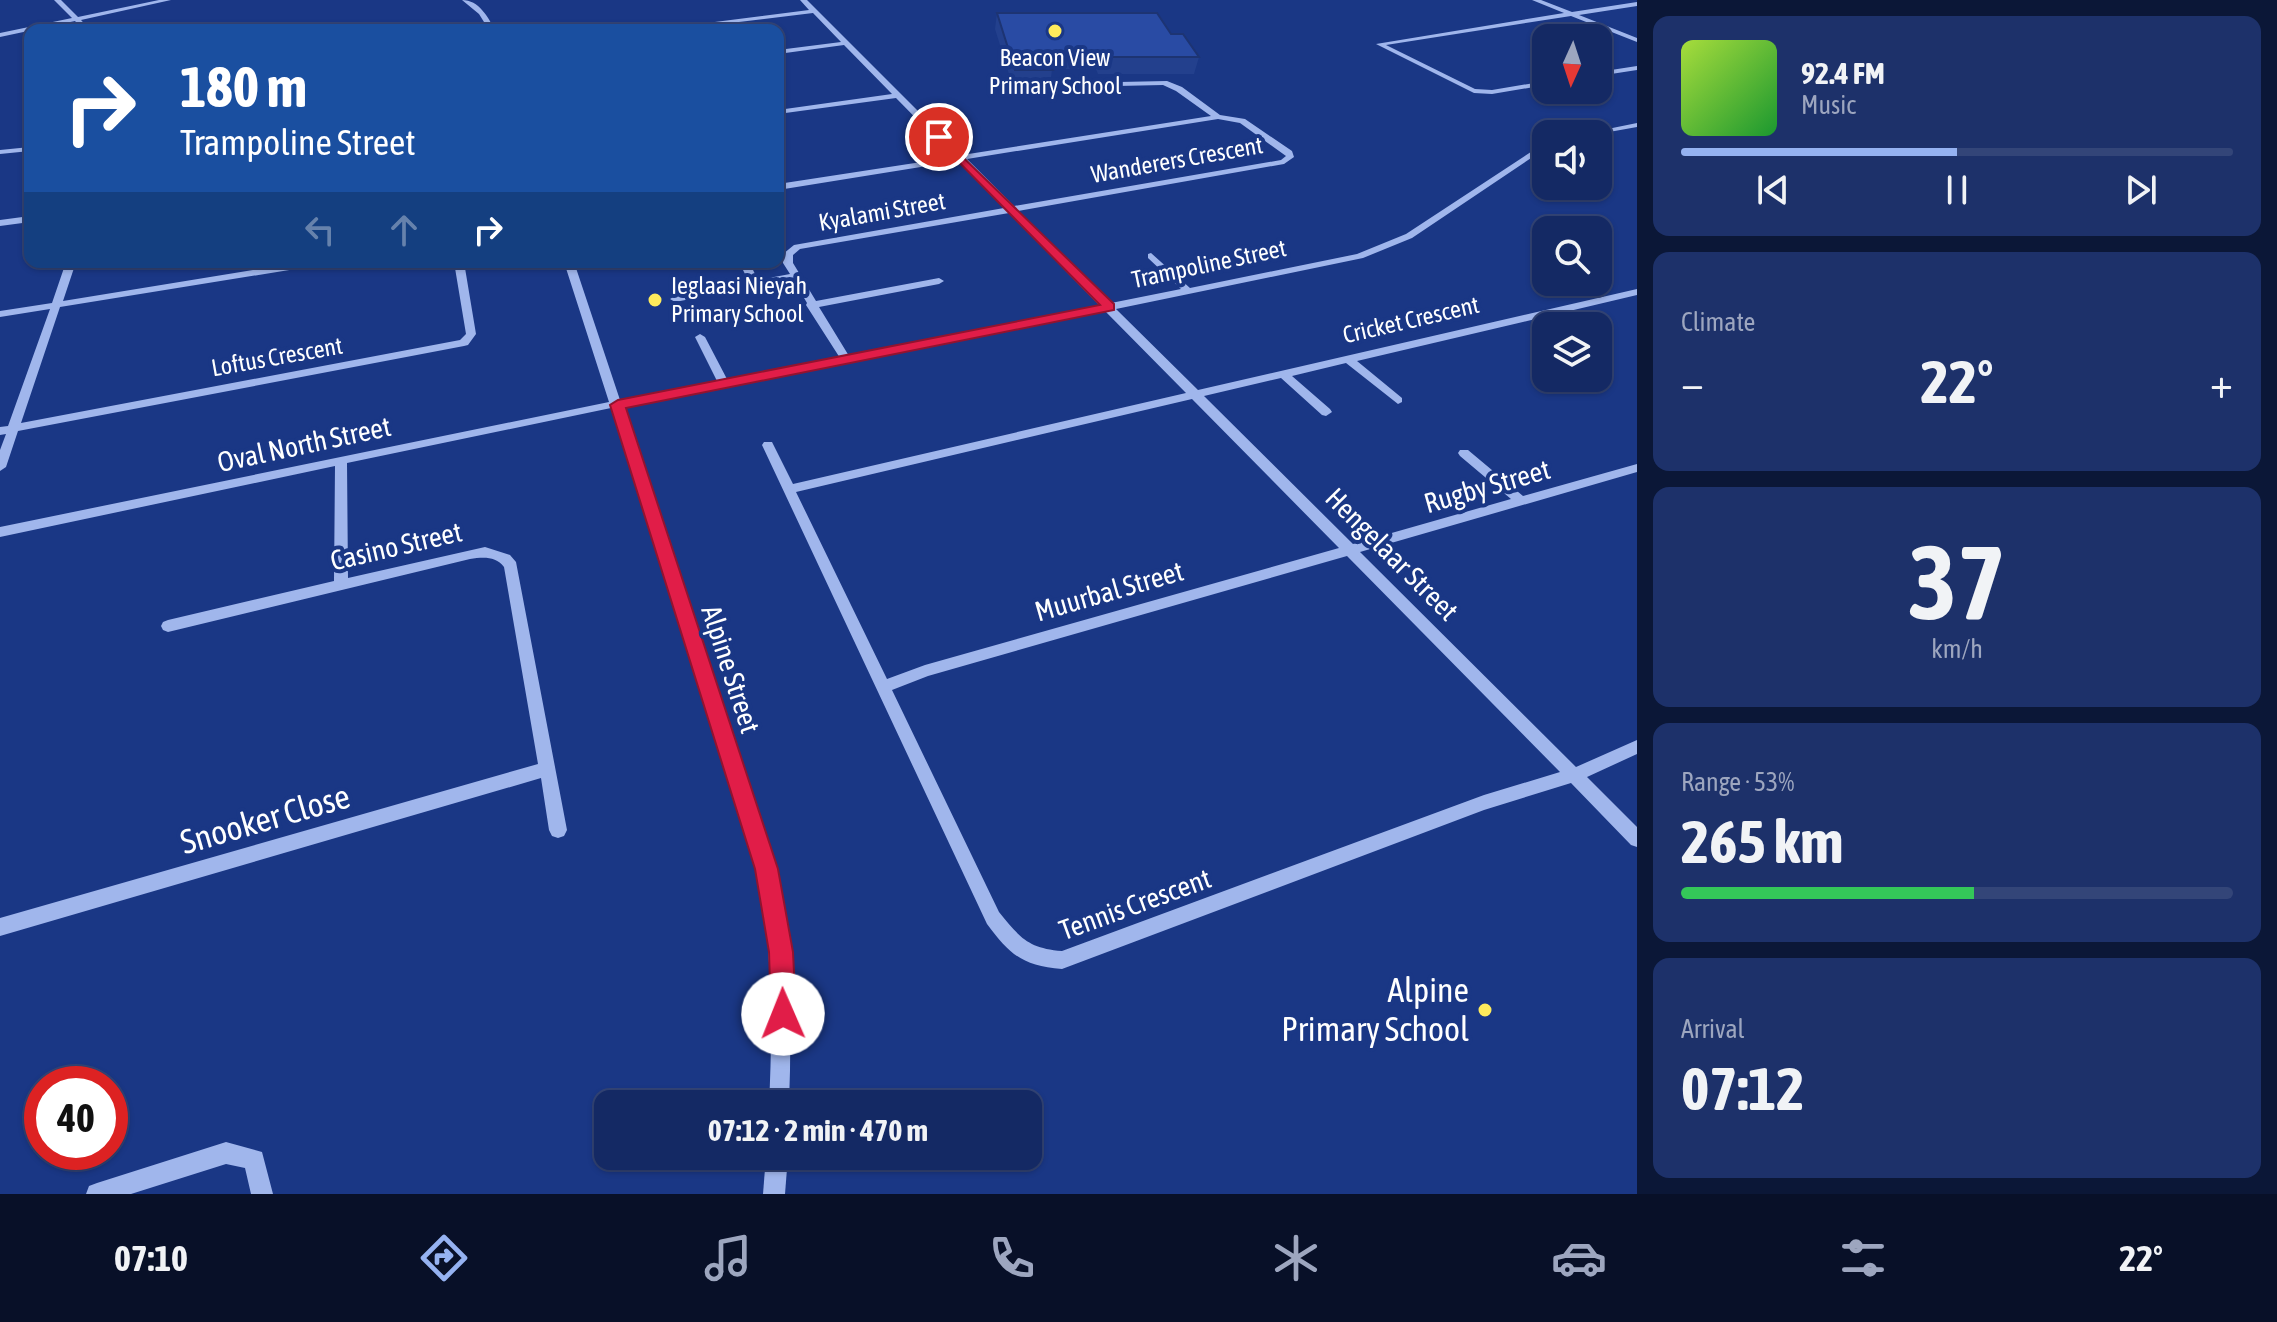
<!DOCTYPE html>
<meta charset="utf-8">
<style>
:root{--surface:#142964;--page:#1d316a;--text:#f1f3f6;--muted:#9da6bf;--line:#334578;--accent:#95b2f1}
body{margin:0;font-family:"Asap Condensed",sans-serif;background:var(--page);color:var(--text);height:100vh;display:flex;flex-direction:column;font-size:30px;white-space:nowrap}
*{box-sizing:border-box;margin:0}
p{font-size:26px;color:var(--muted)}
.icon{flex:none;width:44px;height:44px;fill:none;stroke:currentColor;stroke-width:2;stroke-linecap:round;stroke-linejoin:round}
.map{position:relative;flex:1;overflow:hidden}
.panel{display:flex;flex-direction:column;gap:16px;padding:16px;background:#0b1737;width:640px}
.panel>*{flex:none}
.top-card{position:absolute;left:24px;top:24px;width:760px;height:244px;border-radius:16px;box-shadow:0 2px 6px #0004,0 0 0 2px var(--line);background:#1a4fa0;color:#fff;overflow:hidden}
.needle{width:52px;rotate:183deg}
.buttons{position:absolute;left:1532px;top:24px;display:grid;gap:16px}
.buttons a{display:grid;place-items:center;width:80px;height:80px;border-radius:16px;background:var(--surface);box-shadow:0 2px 6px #0004,0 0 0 2px var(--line);font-size:40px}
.speed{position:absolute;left:24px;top:1066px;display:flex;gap:16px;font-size:40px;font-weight:700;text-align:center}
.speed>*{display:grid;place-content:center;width:104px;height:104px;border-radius:50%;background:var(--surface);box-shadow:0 2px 6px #0004,0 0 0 2px var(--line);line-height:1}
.speed .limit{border:12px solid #d22;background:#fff;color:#111}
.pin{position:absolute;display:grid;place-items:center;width:68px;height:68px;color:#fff;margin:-34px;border:4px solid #fff;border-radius:50%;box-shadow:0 2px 8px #0007}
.me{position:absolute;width:88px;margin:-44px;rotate:359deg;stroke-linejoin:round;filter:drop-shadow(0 0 6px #0008)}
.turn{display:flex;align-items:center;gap:28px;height:168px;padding:0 24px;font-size:36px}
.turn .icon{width:104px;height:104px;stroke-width:2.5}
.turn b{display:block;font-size:56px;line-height:68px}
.lanes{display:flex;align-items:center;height:76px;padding:0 24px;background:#0003;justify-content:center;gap:40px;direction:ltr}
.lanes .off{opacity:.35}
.big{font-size:60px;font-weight:700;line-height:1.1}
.panel .tile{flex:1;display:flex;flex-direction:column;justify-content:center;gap:12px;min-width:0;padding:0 28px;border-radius:16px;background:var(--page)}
.panel .dial{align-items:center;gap:0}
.dial b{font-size:104px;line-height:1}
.song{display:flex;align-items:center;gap:24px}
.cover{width:96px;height:96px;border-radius:12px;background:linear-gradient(135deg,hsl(80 70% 55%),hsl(130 70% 35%))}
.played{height:8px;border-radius:4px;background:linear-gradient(90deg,var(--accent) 50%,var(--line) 50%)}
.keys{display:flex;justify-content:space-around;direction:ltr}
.heat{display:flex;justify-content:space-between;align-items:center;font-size:44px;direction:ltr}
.charge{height:12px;border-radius:6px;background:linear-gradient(90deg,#34c759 53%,var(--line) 0)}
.trip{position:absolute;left:594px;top:1090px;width:448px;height:80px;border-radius:16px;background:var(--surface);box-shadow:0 2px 6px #0004,0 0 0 2px var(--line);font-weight:700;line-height:80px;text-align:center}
.tabs{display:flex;height:128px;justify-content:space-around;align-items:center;background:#081028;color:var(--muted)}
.tabs .icon{width:56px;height:56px}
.tabs .active{color:var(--accent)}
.tabs b{font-size:36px;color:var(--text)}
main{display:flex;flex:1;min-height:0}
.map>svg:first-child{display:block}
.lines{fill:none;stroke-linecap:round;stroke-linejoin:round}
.minor{fill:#a0b6ec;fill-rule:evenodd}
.wall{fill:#23408d}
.building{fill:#294ba4;stroke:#1d3473;stroke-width:2}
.route{fill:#e11d48;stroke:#92132f;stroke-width:2}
.poi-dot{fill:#feeb5c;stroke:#1a3785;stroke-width:3}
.labels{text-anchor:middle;stroke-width:8;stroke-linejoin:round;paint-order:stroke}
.far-poi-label{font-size:24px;fill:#fff;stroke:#1a3785}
.far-street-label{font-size:24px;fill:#fff;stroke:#1a3785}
.street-label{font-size:28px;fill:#fff;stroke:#1a3785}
.near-street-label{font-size:34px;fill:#fff;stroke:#1a3785}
.near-poi-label{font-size:34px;fill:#fff;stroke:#1a3785;text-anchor:end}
</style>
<main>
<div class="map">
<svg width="1637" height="1194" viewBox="0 0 1637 1194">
<rect width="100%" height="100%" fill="#1a3785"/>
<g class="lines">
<g class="minor">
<path d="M54,0H61L78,17L159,0H171L81,20L90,30H83L75,21L0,37V33L72,18Z"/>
<path d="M462,0C479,0 488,17 495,30H489L479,14Z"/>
<path d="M800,0H807L962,155L1211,116L1176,91L1163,85L1071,87L1067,85L1071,83L1167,81L1182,87L1220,115L1245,119L1292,151L1294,157L1284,164L1018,211L1111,303L1181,289L1148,258V254L1151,253L1190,288L1357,254L1406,234L1546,142V148L1412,238L1363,258L1116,309L1198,390L1637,289V295L1357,361L1402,398V402L1398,404L1346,363L1292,376L1330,409L1332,412L1326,416L1322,415L1281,378L1204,396L1353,544L1511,499L1460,456L1458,453L1460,450H1468L1523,496L1637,464V472L1360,552L1576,767L1637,740V754L1587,777L1637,827V847L1631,845L1571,783L1484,810L1062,969C1023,966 1010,955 987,924L762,445L764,442H772L793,484L1186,393L1105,311L725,388L622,407L776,869C791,947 792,1025 789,1104H769C773,1025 772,947 758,869L611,408L347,463L348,578L485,547L510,555L516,562L567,830L564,836L558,838L552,836L549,830L541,778L0,936V918L538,764L504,567C496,556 483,557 470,559L168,632L163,630L161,626L163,622L168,620L334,581L335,466L0,537V527L609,402L564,262H574L620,400L718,383L695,337L700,334L705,337L728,381L840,358L806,305L807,303L793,279L675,302L670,299L675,296L749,282L739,262H749L758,280L790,274L783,263V254L794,245L1004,208L958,161L778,190V184L954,157L896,98L778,114V110L892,94L844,45L778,54V50L841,42L813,13L672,30H652L809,10ZM1218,119L1240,123L1286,156L1281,160L1014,206L967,159ZM1009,213L1100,306L849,356L819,307L939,284L944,281L939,278L816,301L793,263V255L800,249ZM1192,399L1339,548L925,665L887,679L796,492ZM1347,556L1560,772L1484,795L1062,951C1028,948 1020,938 999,912L892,690L928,676Z"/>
<path d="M1532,0H1541L1572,12L1637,2V6L1579,15L1637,38V42L1571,16L1386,45L1475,89L1492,90L1546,81V85L1492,94L1474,93L1376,44L1564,13Z"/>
<path d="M1637,66V70L1598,76V72Z"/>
<path d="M1637,123V127L1598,134H1583Z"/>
<path d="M30,147V151L0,154V150Z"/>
<path d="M30,216V222L0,226V220Z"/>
<path d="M66,262H76L63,301L302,262H325L320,265L60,307L21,423L460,340L466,334L454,262H464L476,334L468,345L464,346L18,431L6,467L0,471V450L6,434L0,435V427L8,426L50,309L0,317V311L52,303Z"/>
<path d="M226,1142L262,1152L273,1194H251L245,1168L226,1164L131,1194H86L89,1186L97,1183Z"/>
<path d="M766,1156H788L785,1194H763Z"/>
</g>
</g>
<path class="wall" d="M997,13L1171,34L1199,57L1194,74H1098L1096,69H1052L1050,87H1013L995,29Z"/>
<path class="building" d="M997,13H1157L1171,34H1183L1199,57H1102L1099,52H1045L1053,70H1015Z"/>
<path class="route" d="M939,134L1114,304V310L626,408L778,869L793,952L796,1014L792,1023L783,1027L774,1023L771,1014L769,952L755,869L610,405L618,400L1100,305L936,139Z"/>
<g class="poi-dot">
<circle cx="1055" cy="31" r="8"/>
<circle cx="655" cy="300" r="8"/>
<circle cx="1485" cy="1010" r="8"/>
</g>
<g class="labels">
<g class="far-poi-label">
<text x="1055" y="66">Beacon View<tspan x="1055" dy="28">Primary School</tspan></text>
<text x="671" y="294" text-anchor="start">Ieglaasi Nieyah<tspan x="671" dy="28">Primary School</tspan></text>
</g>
<g class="far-street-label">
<text transform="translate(1177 160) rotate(-10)" y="8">Wanderers Crescent</text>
<text transform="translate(882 212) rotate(-10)" y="8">Kyalami Street</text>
<text transform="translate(1209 264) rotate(-12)" y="8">Trampoline Street</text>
<text transform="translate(1411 320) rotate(-13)" y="8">Cricket Crescent</text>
<text transform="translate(277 357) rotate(-10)" y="8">Loftus Crescent</text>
</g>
<g class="street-label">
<text transform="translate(304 444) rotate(-12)" y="10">Oval North Street</text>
<text transform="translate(1487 486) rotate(-16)" y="10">Rugby Street</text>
<text transform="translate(396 546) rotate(-13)" y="10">Casino Street</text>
<text transform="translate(1392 554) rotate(45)" y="10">Hengelaar Street</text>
<text transform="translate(1109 591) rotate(-16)" y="10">Muurbal Street</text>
<text transform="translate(731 669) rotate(72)" y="10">Alpine Street</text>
<text transform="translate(1135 904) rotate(-20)" y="10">Tennis Crescent</text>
</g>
<g class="near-street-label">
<text transform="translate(265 819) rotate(-16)" y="12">Snooker Close</text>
</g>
<g class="near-poi-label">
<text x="1469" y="1002">Alpine<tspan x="1469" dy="39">Primary School</tspan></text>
</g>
</g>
</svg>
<div class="buttons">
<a><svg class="needle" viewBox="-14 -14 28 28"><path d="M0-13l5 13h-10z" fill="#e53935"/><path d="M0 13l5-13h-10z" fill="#9da6bf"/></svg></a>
<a><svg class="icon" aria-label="sound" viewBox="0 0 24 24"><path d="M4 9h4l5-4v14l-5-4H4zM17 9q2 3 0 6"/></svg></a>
<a><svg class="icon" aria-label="search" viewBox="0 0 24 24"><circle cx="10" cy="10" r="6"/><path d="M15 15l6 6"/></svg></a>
<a><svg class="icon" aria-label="layers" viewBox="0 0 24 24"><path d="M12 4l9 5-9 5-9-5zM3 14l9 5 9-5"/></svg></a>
</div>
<div class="speed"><div class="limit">40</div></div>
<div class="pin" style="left:939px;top:137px;background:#d93025"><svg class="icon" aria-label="arrive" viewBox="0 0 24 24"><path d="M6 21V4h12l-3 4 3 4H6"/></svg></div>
<svg class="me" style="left:783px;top:1014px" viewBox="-20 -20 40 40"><circle r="19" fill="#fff"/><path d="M0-13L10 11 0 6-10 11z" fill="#e11d48"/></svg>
<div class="trip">07:12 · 2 min · 470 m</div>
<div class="top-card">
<div class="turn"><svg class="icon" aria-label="right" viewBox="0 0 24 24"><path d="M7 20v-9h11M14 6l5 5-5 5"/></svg><div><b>180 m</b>Trampoline Street</div></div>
<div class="lanes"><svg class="icon off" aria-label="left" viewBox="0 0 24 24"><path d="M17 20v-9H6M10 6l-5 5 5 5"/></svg><svg class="icon off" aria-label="ahead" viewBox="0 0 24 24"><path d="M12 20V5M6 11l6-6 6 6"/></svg><svg class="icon" aria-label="right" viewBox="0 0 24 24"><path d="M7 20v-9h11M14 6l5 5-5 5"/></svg></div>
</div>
</div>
<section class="panel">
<div class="tile">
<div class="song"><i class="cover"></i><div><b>92.4 FM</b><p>Music</p></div></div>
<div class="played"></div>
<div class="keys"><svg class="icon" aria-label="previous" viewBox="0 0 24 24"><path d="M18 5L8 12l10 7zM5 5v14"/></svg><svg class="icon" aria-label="pause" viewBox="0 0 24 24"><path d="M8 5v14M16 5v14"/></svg><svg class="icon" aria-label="next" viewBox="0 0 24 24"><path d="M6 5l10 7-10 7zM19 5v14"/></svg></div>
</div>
<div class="tile"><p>Climate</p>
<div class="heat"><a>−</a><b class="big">22°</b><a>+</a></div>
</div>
<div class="tile dial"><b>37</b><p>km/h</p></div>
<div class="tile"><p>Range · 53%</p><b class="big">265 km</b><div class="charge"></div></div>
<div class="tile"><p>Arrival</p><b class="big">07:12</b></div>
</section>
</main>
<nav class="tabs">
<b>07:10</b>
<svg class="icon active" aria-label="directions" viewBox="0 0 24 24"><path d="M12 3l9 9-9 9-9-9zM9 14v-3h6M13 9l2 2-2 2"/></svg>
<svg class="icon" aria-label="music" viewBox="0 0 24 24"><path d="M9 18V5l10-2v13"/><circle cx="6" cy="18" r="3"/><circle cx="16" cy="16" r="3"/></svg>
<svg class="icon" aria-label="phone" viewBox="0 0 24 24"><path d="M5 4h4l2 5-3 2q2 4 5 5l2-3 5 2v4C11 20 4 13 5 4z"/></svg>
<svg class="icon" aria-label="climate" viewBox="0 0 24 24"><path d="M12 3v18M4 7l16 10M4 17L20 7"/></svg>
<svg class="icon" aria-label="car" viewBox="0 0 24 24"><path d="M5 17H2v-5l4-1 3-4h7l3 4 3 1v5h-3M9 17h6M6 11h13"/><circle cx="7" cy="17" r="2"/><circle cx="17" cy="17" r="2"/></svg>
<svg class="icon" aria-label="filters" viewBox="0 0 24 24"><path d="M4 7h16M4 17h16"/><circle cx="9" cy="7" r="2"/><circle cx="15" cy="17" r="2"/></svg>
<b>22°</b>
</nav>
